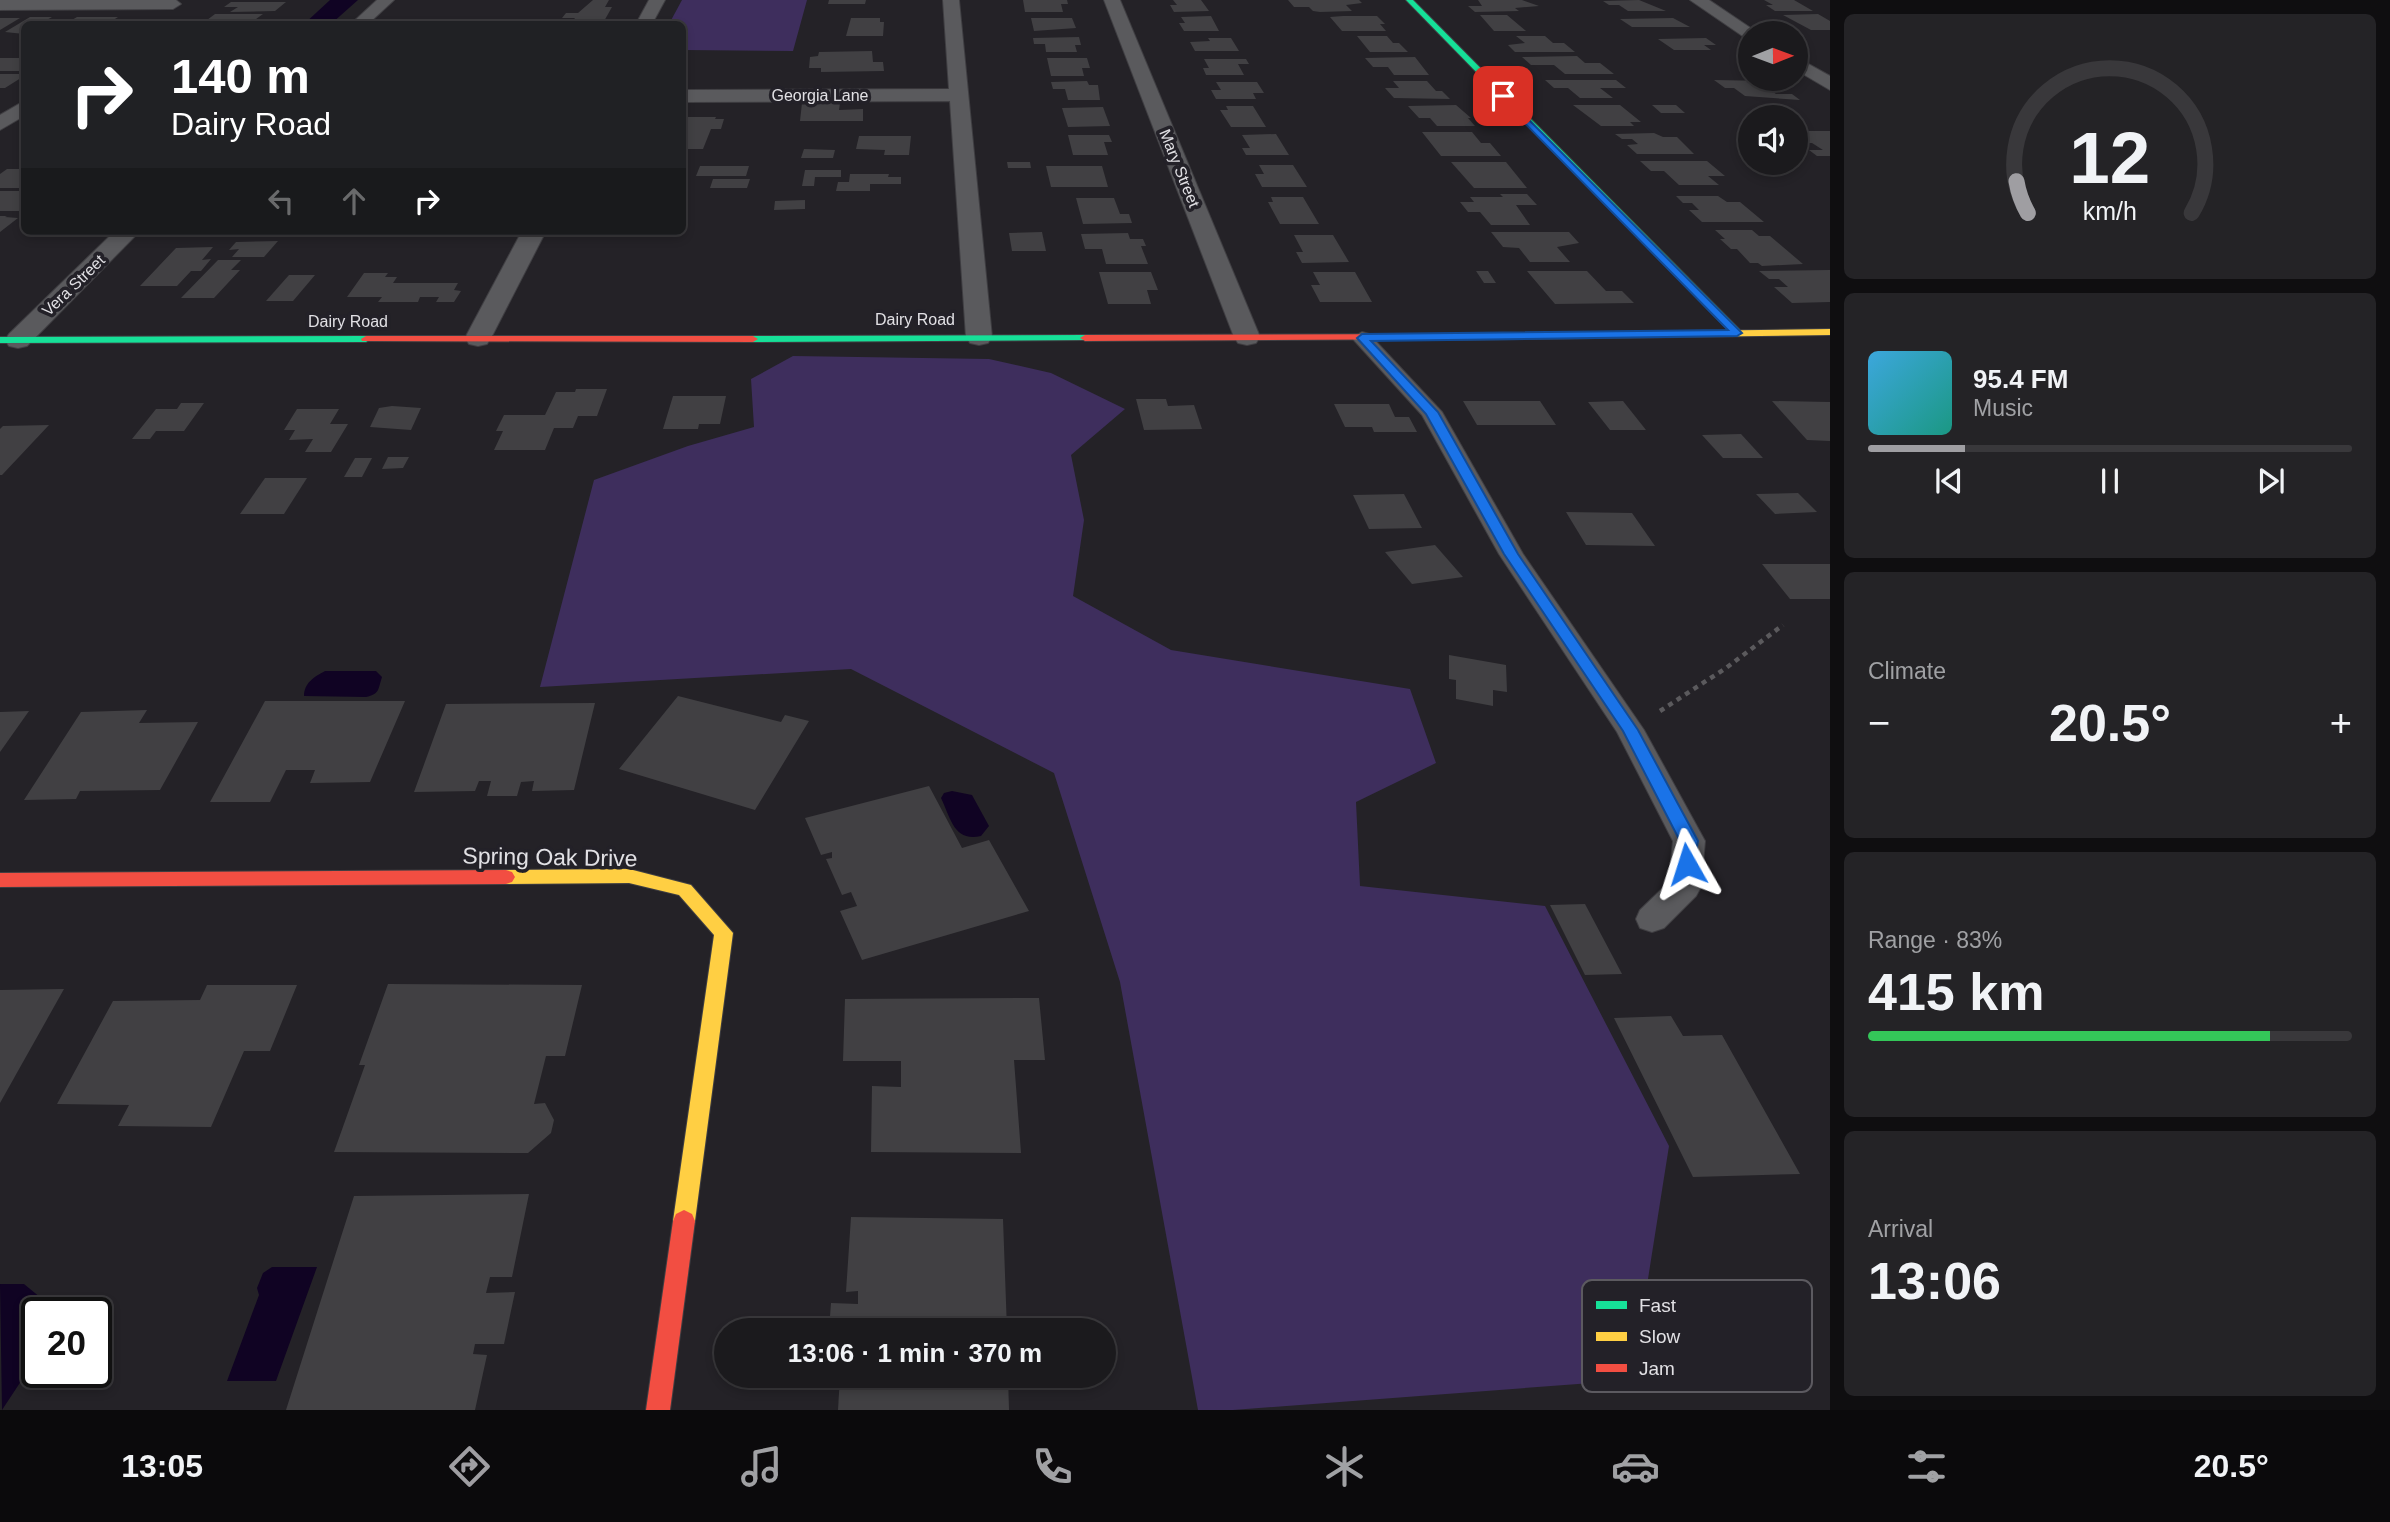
<!DOCTYPE html>
<meta charset="utf-8">
<style>
:root{--surface:#1b1a1d;--page:#242326;--text:#f1f3f6;--muted:#a0a1a4;--line:#39383b;--accent:#9f9ea2}
body{margin:0;font-family:Helvetica,sans-serif;background:var(--page);color:var(--text);height:100vh;display:flex;flex-direction:column;font-size:26px;white-space:nowrap}
*{box-sizing:border-box;margin:0}
p{font-size:23px;color:var(--muted)}
.icon{flex:none;width:38px;height:38px;fill:none;stroke:currentColor;stroke-width:2;stroke-linecap:round;stroke-linejoin:round}
.map{position:relative;flex:1;overflow:hidden}
.sheet{display:flex;flex-direction:column;gap:14px;padding:14px;background:#0f0e10;width:560px}
.sheet>*{flex:none}
.banner{position:absolute;left:21px;top:21px;width:665px;height:214px;border-radius:10px;box-shadow:0 4px 10px #0003,0 0 0 2px var(--line);background:#202124;color:#fff;overflow:hidden}
.needle{width:46px;rotate:89deg}
.controls{position:absolute;left:1738px;top:21px;display:grid;gap:14px}
.controls a{display:grid;place-items:center;width:70px;height:70px;border-radius:50%;background:var(--surface);box-shadow:0 4px 10px #0003,0 0 0 2px var(--line);font-size:35px}
.speed{position:absolute;left:21px;top:1297px;display:flex;gap:14px;font-size:35px;font-weight:700;text-align:center}
.speed>*{display:grid;place-content:center;width:91px;height:91px;border-radius:50%;background:var(--surface);box-shadow:0 4px 10px #0003,0 0 0 2px var(--line);line-height:1}
.speed .limit{border:4px solid #111;border-radius:10px;background:#fff;color:#111}
.pin{position:absolute;display:grid;place-items:center;width:60px;height:60px;color:#fff;margin:-30px;border-radius:14px;box-shadow:0 4px 10px #0006}
.me{position:absolute;width:77px;margin:-38px;rotate:354deg;stroke-linejoin:round;filter:drop-shadow(0 0 5px #0008)}
.turn{display:flex;align-items:center;gap:24px;height:147px;padding:0 35px;font-size:32px}
.turn .icon{width:91px;height:91px;stroke-width:2.5}
.turn b{display:block;font-size:49px;line-height:60px}
.lanes{display:flex;align-items:center;height:66px;padding:0 35px;background:#0003;justify-content:center;gap:35px;direction:ltr}
.lanes .off{opacity:.35}
.big{font-size:52px;font-weight:600;line-height:1.1}
.sheet .tile{flex:1;display:flex;flex-direction:column;justify-content:center;gap:10px;min-width:0;padding:0 24px;border-radius:10px;background:var(--page)}
.sheet .dial{align-items:center;gap:0}
.dial svg{height:182px;overflow:visible;fill:none;stroke:var(--line);stroke-width:7;stroke-linecap:round;text-anchor:middle}
.dial text{fill:var(--text);stroke:none}
.song{display:flex;align-items:center;gap:21px}
.cover{width:84px;height:84px;border-radius:10px;background:linear-gradient(135deg,hsl(200 70% 55%),hsl(170 70% 35%))}
.played{height:7px;border-radius:4px;background:linear-gradient(90deg,var(--accent) 20%,var(--line) 20%)}
.keys{display:flex;justify-content:space-around;direction:ltr}
.heat{display:flex;justify-content:space-between;align-items:center;font-size:38px;direction:ltr}
.charge{height:10px;border-radius:5px;background:linear-gradient(90deg,#34c759 83%,var(--line) 0)}
.trip{position:absolute;left:714px;top:1318px;width:402px;height:70px;border-radius:35px;background:var(--surface);box-shadow:0 4px 10px #0003,0 0 0 2px var(--line);font-weight:600;line-height:70px;text-align:center}
.tab-bar{display:flex;height:112px;justify-content:space-around;align-items:center;background:#0b0a0c;color:var(--muted)}
.tab-bar .icon{width:49px;height:49px}
.tab-bar .on{color:var(--accent)}
.tab-bar b{font-size:32px;color:var(--text)}
main{display:flex;flex:1;min-height:0}
.map>svg:first-child{display:block}
.green{fill:#3e2e5d}
.water{fill:#100323}
.building{fill:#414043}
.lines{fill:none;stroke-linecap:round;stroke-linejoin:round}
.lane-casing{stroke:#3f3e42;stroke-width:2}
.street-casing{stroke:#3f3e42;stroke-width:2}
.fast-casing{stroke:#3f3e42;stroke-width:2}
.slow-casing{stroke:#3f3e42;stroke-width:2}
.jam-casing{stroke:#3f3e42;stroke-width:2}
.path{stroke:#5b5a5d;stroke-width:4.5;stroke-dasharray:5 5;stroke-linecap:butt}
.lane{fill:#5a5a5d;fill-rule:evenodd}
.street{fill:#5a5a5d;fill-rule:evenodd}
.fast{fill:#16e098;fill-rule:evenodd}
.slow{fill:#ffcf43;fill-rule:evenodd}
.jam{fill:#f24e42;fill-rule:evenodd}
.route{fill:#1a73e8;stroke:#114b97;stroke-width:2}
.labels{text-anchor:middle;stroke-width:7;stroke-linejoin:round;paint-order:stroke}
.far-street-label{font-size:16px;fill:#e1e0e4;stroke:#232128}
.near-street-label{font-size:23px;fill:#e1e0e4;stroke:#232128}
.key{fill:#232128;stroke:#5c5a60;stroke-width:2}
.key-label{font-size:19px;fill:#e1e0e4}
</style>
<main>
<div class="map">
<svg width="1830" height="1410" viewBox="0 0 1830 1410">
<rect width="100%" height="100%" fill="#242227"/>
<g class="green">
<path d="M682,0H807L793,51L683,50L682,24H669Z"/>
<path d="M793,356L989,359L1051,373L1125,409L1071,455L1084,520L1073,596L1171,650L1410,689L1436,763L1356,802L1360,886L1545,906L1669,1146L1632,1380L1233,1410H1198L1120,982L1054,773L851,669L540,687L594,480L688,446L754,427L751,379Z"/>
</g>
<g class="water">
<path d="M330,0H358L331,24H304Z"/>
<path d="M325,671H376L382,677C378,689 380,694 366,697L304,696C304,683 314,677 325,671Z"/>
<path d="M952,791L972,795L989,826L981,836C954,842 951,819 941,798L944,793Z"/>
<path d="M272,1267H317L276,1381H227L259,1295L257,1288L263,1273Z"/>
<path d="M0,1284H24L52,1307V1312H37V1357L2,1410Z"/>
</g>
<g class="building">
<path d="M593,0H609L605,7H612L603,23H571L575,18H562L566,13H578Z"/>
<path d="M829,0H866L865,4H828Z"/>
<path d="M1023,0H1067L1068,4H1061L1063,12H1025Z"/>
<path d="M1173,0H1201L1209,11L1174,12L1170,5H1177Z"/>
<path d="M1288,0H1359L1362,3L1346,5L1352,11L1320,12L1313,11L1309,7H1294Z"/>
<path d="M1478,0H1522L1539,6L1515,8L1519,11L1475,12L1468,6H1482Z"/>
<path d="M1639,0L1666,11H1628L1619,5H1609L1603,1Z"/>
<path d="M1764,0H1794L1813,11H1775L1766,5H1773Z"/>
<path d="M231,2H286L275,11L230,12L238,7H224Z"/>
<path d="M215,14H263L249,24H219L222,20H207Z"/>
<path d="M1818,14L1830,21V30H1811L1783,15Z"/>
<path d="M1480,15H1507L1526,31H1494Z"/>
<path d="M1211,16L1219,31H1184L1179,23H1185L1181,17Z"/>
<path d="M1343,16H1377L1385,24H1380L1386,31H1342L1330,17Z"/>
<path d="M30,17H52L40,24H24V34L5,32Z"/>
<path d="M77,17H118L107,24H65Z"/>
<path d="M0,18H20L0,30Z"/>
<path d="M851,18H880V22H884L883,36H846Z"/>
<path d="M1031,18H1072L1076,28L1034,31Z"/>
<path d="M1673,18L1690,27H1632L1620,19Z"/>
<path d="M1357,36H1387L1393,43H1399L1408,52H1370Z"/>
<path d="M1516,36H1545L1553,43H1564L1575,52H1515L1508,45L1525,43Z"/>
<path d="M1079,37L1081,45H1075L1077,52H1046L1045,44H1034L1033,38Z"/>
<path d="M1208,38H1231L1239,51H1195L1190,42L1210,41Z"/>
<path d="M1706,38L1716,45H1704L1711,50H1674L1658,39Z"/>
<path d="M872,51L873,62H883L884,71L821,72V68H809L810,57L818,56L819,52Z"/>
<path d="M1577,56L1585,63H1600L1614,74H1565L1554,65H1531L1522,57Z"/>
<path d="M1415,57L1429,75H1394L1388,67H1373L1365,58Z"/>
<rect x="0" y="58" width="24" height="13"/>
<path d="M1047,58H1087L1090,68H1082L1084,76H1051Z"/>
<path d="M1204,59H1246L1249,64H1238L1244,75H1206L1203,68H1209Z"/>
<path d="M0,74H24V76L5,88H0Z"/>
<path d="M1545,80H1616L1626,88H1600L1613,98H1580L1568,88H1554Z"/>
<path d="M1714,80L1768,81L1777,87H1766L1776,94H1792L1800,100L1745,96L1734,88H1725Z"/>
<path d="M1087,81L1089,85H1098L1100,100H1068L1065,89H1053L1051,82Z"/>
<path d="M1393,81H1427L1436,91H1442L1450,99L1394,98L1385,88H1399Z"/>
<path d="M1216,82H1257L1264,93H1253L1256,99H1216L1211,90H1221Z"/>
<path d="M802,103H840L839,110L863,109V121H800Z"/>
<path d="M1456,105L1471,118H1468L1475,126H1437L1430,118H1419L1408,106Z"/>
<path d="M1573,105H1620L1641,122H1630L1634,126H1601Z"/>
<path d="M1652,105H1676L1685,113H1661Z"/>
<path d="M1226,106H1253L1266,127H1231L1220,110H1228Z"/>
<path d="M1103,107L1110,126L1068,127L1062,108Z"/>
<path d="M682,117H716L715,119H724L721,129H711L703,149H682Z"/>
<path d="M1796,131H1830V156H1817L1809,150H1823L1812,143H1796Z"/>
<path d="M1422,132H1472L1481,143H1490L1501,156H1441Z"/>
<path d="M1654,133L1663,137H1677L1694,154H1637L1627,145L1638,144L1632,139H1622L1615,134Z"/>
<path d="M1276,134L1289,155H1246L1242,148H1250L1242,135Z"/>
<path d="M1068,135H1109L1112,142H1104L1108,155H1073Z"/>
<path d="M859,136H911L909,155H884L885,150L856,149Z"/>
<path d="M804,149L835,150L833,158H801Z"/>
<path d="M1640,161H1707L1725,176H1708L1719,185H1679L1664,171H1651Z"/>
<path d="M1007,162H1030L1031,168H1008Z"/>
<path d="M1451,162H1506L1527,188H1474Z"/>
<path d="M1259,165H1293L1307,187H1262L1255,174H1264Z"/>
<path d="M700,166H749L746,176H696Z"/>
<path d="M1046,166H1102L1108,187H1051Z"/>
<path d="M7,169H24V188H0V174Z"/>
<path d="M805,170H841V177H815L814,186H802Z"/>
<path d="M850,174H889L888,177H901V184H870V191H836L838,182H849Z"/>
<path d="M713,179H750L747,188H710Z"/>
<rect x="0" y="191" width="24" height="20"/>
<path d="M1500,194H1527L1537,205H1516L1530,225H1491L1480,212H1468L1460,202H1474L1470,197H1503Z"/>
<path d="M1676,196H1718L1727,202H1740L1764,222H1702L1689,210H1699L1692,203H1683Z"/>
<path d="M1271,197H1303L1319,224H1280L1268,202H1273Z"/>
<path d="M1076,198H1114L1120,214H1129L1132,223L1083,224Z"/>
<path d="M805,200V209L774,210L775,201Z"/>
<path d="M0,216H7L5,217L18,218L0,232Z"/>
<path d="M1715,230H1752L1759,236H1770L1803,264L1762,266L1758,263H1750L1737,249H1731L1720,239H1725Z"/>
<path d="M1042,232L1046,251H1012L1009,233Z"/>
<path d="M1491,232H1569L1579,243L1557,247L1570,262H1530L1519,248L1503,247Z"/>
<path d="M1128,233L1130,239H1143L1146,246H1141L1148,264H1106L1102,249H1085L1081,234Z"/>
<path d="M1294,235H1333L1349,262L1302,263L1296,252H1303Z"/>
<path d="M278,241L264,257H232L239,249L229,250L236,242Z"/>
<path d="M213,247L202,260L211,259L201,271H191L177,286H140L176,248Z"/>
<path d="M218,260H241L231,270H240L214,298H181Z"/>
<path d="M1830,270V302L1792,303L1774,287H1788L1779,279H1769L1759,271Z"/>
<path d="M1476,271H1488L1496,283H1484Z"/>
<path d="M1527,271H1587L1606,291H1622L1634,303L1555,304Z"/>
<path d="M1099,272H1151L1158,290H1147L1151,304H1108Z"/>
<path d="M1313,272H1355L1372,302H1320L1311,285H1320Z"/>
<path d="M364,273H388L385,277H397L393,283H458L454,290L461,291L454,302H436L439,297H420L418,302H378L382,297H347Z"/>
<path d="M289,275H315L293,301H266Z"/>
<path d="M576,389H607L597,416H578L573,428H554L545,450H494L503,431H496L504,415H545L556,392H575Z"/>
<path d="M673,396H726L720,424H699L698,429H663Z"/>
<path d="M1136,399H1166L1168,406L1194,405L1202,429L1144,430Z"/>
<path d="M1463,401H1540L1556,425H1477Z"/>
<path d="M1623,401L1646,430H1610L1588,402Z"/>
<path d="M1772,401L1830,402V441L1807,440Z"/>
<path d="M181,403H204L184,431H156L150,439H132L156,409H177Z"/>
<path d="M1334,404H1389L1395,417H1409L1417,432H1374L1372,427H1345Z"/>
<path d="M392,406L421,408L411,430L370,427L379,408Z"/>
<path d="M297,409H339L330,424H348L331,452H305L313,439L289,440L295,430H284Z"/>
<path d="M49,425L2,475H0V429L3,426Z"/>
<path d="M1741,434L1763,458H1723L1702,435Z"/>
<path d="M388,457H409L403,468L382,469Z"/>
<path d="M355,458H372L362,477H344Z"/>
<path d="M265,478H307L284,514H240Z"/>
<path d="M1798,493L1817,512L1775,514L1756,494Z"/>
<path d="M1404,494L1422,528L1369,529L1353,495Z"/>
<path d="M1566,512L1632,513L1655,546L1586,545Z"/>
<path d="M1435,545L1463,577L1412,584L1385,552Z"/>
<path d="M1762,564H1830V599H1790Z"/>
<path d="M1449,655L1506,665L1507,692L1493,690V706L1456,699V680L1449,679Z"/>
<path d="M678,696L781,722L785,715L809,721L755,810L619,769Z"/>
<path d="M265,701H405L370,782L310,783L315,770H286L270,802H210Z"/>
<path d="M595,703L574,790L532,791L534,781L521,782L517,796H487L491,781H479L475,791L414,792L446,704Z"/>
<path d="M147,710L139,723L198,722L160,790L80,791L76,799L24,800L81,712Z"/>
<path d="M29,711L0,752V712Z"/>
<path d="M929,786L962,848L989,840L1029,911L862,960L840,911L857,906L851,892L842,895L826,859L832,858V852L821,855L805,818Z"/>
<path d="M1585,904L1622,974L1585,975L1550,905Z"/>
<path d="M388,984L582,985L565,1056H546L534,1104L545,1103L554,1120L551,1133L528,1153L334,1152L365,1065H359Z"/>
<path d="M207,985H297L270,1051H244L211,1127L118,1126L129,1105L57,1104L113,1001L200,1000Z"/>
<path d="M64,989L0,1103V990Z"/>
<path d="M1039,998L1045,1060H1014L1021,1153L871,1152L872,1086L901,1087V1061H843L845,999Z"/>
<path d="M1671,1016L1683,1036L1722,1035L1800,1174L1693,1177L1614,1018Z"/>
<path d="M529,1194L512,1277H490L486,1293L515,1292L504,1344H475L473,1354L487,1355L475,1410H286L354,1196Z"/>
<path d="M851,1217L1003,1219L1007,1330H829L831,1303L858,1304V1291L846,1292Z"/>
<path d="M840,1376H1008L1009,1410H838Z"/>
</g>
<g class="lines">
<g class="lane-casing">
<path id="lane" d="M1362,332L1369,334L1442,412L1523,554L1644,730L1705,841L1701,887L1696,896L1664,928L1652,932L1640,928L1636,919L1640,910L1669,882L1673,841L1617,732L1499,554L1422,415L1352,338Z"/>
</g>
<g class="street-casing">
<g id="street">
<path d="M0,0H176L181,4L173,9L0,10Z"/>
<path d="M377,0H394L368,24H351Z"/>
<path d="M649,0H665L652,24H636Z"/>
<path d="M943,0H959L992,337L988,343L979,345L970,343L966,337L950,101L682,102V90L949,89Z"/>
<path d="M1104,0H1120L1260,337L1256,343L1247,345L1238,343L1234,337Z"/>
<path d="M1690,0H1709L1758,33H1750V38L1744,37Z"/>
<path d="M1796,57L1830,76V90L1796,70Z"/>
<path d="M24,101V116L0,130V115Z"/>
<path d="M115,231H140L27,346L18,348L9,346L5,340L9,334Z"/>
<path d="M522,231H546L491,338L487,344L478,346L469,344L465,338Z"/>
</g>
</g>
<g class="fast-casing">
<g id="fast">
<path d="M1406,0H1413L1741,331V335H1733Z"/>
<path d="M1085,335L1089,336V340L753,342L748,339L753,336Z"/>
<path d="M0,337L366,336L371,339L366,342L0,343Z"/>
</g>
</g>
<g class="slow-casing">
<g id="slow">
<path d="M1830,329V335L1447,340L1442,337L1447,334Z"/>
<path d="M629,869L691,885L733,933L695,1221L692,1228L684,1232L676,1228L673,1221L714,935L679,895L629,883L506,884L500,882L497,877L500,872L506,870Z"/>
</g>
</g>
<g class="jam-casing">
<g id="jam">
<path d="M1447,334L1452,337L1451,339L1085,341L1080,338L1085,335Z"/>
<path d="M366,336H753L758,339L753,342L362,341L361,339Z"/>
<path d="M506,870L512,872L515,877L512,882L506,884L0,887V873Z"/>
<path d="M684,1210L692,1214L695,1221L670,1410H646L673,1221L676,1214Z"/>
</g>
</g>
<path class="path" d="M1660,711L1726,668L1783,625"/>
<use href="#lane" class="lane"/>
<use href="#street" class="street"/>
<use href="#fast" class="fast"/>
<use href="#slow" class="slow"/>
<use href="#jam" class="jam"/>
</g>
<path class="route" d="M1503,94L1742,333L1737,336L1371,341L1438,412L1518,554L1638,730L1698,841L1693,869H1680L1678,864L1680,841L1623,731L1504,554L1426,414L1357,338L1362,334L1728,330L1500,98Z"/>
<g class="labels">
<g class="far-street-label">
<text x="820" y="101">Georgia Lane</text>
<text transform="translate(1180 168) rotate(68)" y="6">Mary Street</text>
<text transform="translate(73 285) rotate(-44)" y="6">Vera Street</text>
<text x="915" y="325">Dairy Road</text>
<text x="348" y="327">Dairy Road</text>
</g>
<g class="near-street-label">
<text transform="translate(550 857) rotate(1)" y="8">Spring Oak Drive</text>
</g>
</g>
<rect x="1582" y="1280" width="230" height="112" rx="10" class="key"/>
<rect x="1596" y="1301" width="31" height="8" fill="#16e098"/>
<rect x="1596" y="1332" width="31" height="9" fill="#ffcf43"/>
<rect x="1596" y="1364" width="31" height="8" fill="#f24e42"/>
<g class="key-label">
<text x="1639" y="1312">Fast</text>
<text x="1639" y="1343">Slow</text>
<text x="1639" y="1375">Jam</text>
</g>
</svg>
<div class="controls">
<a><svg class="needle" viewBox="-14 -14 28 28"><path d="M0-13l5 13h-10z" fill="#e53935"/><path d="M0 13l5-13h-10z" fill="#a0a1a4"/></svg></a>
<a><svg class="icon" aria-label="sound" viewBox="0 0 24 24"><path d="M4 9h4l5-4v14l-5-4H4zM17 9q2 3 0 6"/></svg></a>
</div>
<div class="speed"><div class="limit">20</div></div>
<div class="pin" style="left:1503px;top:96px;background:#d93025"><svg class="icon" aria-label="arrive" viewBox="0 0 24 24"><path d="M6 21V4h12l-3 4 3 4H6"/></svg></div>
<svg class="me" style="left:1687px;top:864px" viewBox="-20 -20 40 40"><path d="M0-17L14 15 0 8-14 15z" fill="#1a73e8" stroke="#fff" stroke-width="4"/></svg>
<div class="trip">13:06 · 1 min · 370 m</div>
<div class="banner">
<div class="turn"><svg class="icon" aria-label="right" viewBox="0 0 24 24"><path d="M7 20v-9h11M14 6l5 5-5 5"/></svg><div><b>140 m</b>Dairy Road</div></div>
<div class="lanes"><svg class="icon off" aria-label="left" viewBox="0 0 24 24"><path d="M17 20v-9H6M10 6l-5 5 5 5"/></svg><svg class="icon off" aria-label="ahead" viewBox="0 0 24 24"><path d="M12 20V5M6 11l6-6 6 6"/></svg><svg class="icon" aria-label="right" viewBox="0 0 24 24"><path d="M7 20v-9h11M14 6l5 5-5 5"/></svg></div>
</div>
</div>
<section class="sheet">
<div class="tile dial"><svg viewBox="0 0 100 80">
<path d="M14 69A42 42 0 1 1 86 69"/>
<path d="M14 69A42 42 0 0 1 9 55" stroke="#9f9ea2"/>
<text x="50" y="56" font-size="32" font-weight="700">12</text>
<text x="50" y="72" font-size="11">km/h</text>
</svg></div>
<div class="tile">
<div class="song"><i class="cover"></i><div><b>95.4 FM</b><p>Music</p></div></div>
<div class="played"></div>
<div class="keys"><svg class="icon" aria-label="previous" viewBox="0 0 24 24"><path d="M18 5L8 12l10 7zM5 5v14"/></svg><svg class="icon" aria-label="pause" viewBox="0 0 24 24"><path d="M8 5v14M16 5v14"/></svg><svg class="icon" aria-label="next" viewBox="0 0 24 24"><path d="M6 5l10 7-10 7zM19 5v14"/></svg></div>
</div>
<div class="tile"><p>Climate</p>
<div class="heat"><a>−</a><b class="big">20.5°</b><a>+</a></div>
</div>
<div class="tile"><p>Range · 83%</p><b class="big">415 km</b><div class="charge"></div></div>
<div class="tile"><p>Arrival</p><b class="big">13:06</b></div>
</section>
</main>
<nav class="tab-bar">
<b>13:05</b>
<svg class="icon on" aria-label="directions" viewBox="0 0 24 24"><path d="M12 3l9 9-9 9-9-9zM9 14v-3h6M13 9l2 2-2 2"/></svg>
<svg class="icon" aria-label="music" viewBox="0 0 24 24"><path d="M9 18V5l10-2v13"/><circle cx="6" cy="18" r="3"/><circle cx="16" cy="16" r="3"/></svg>
<svg class="icon" aria-label="phone" viewBox="0 0 24 24"><path d="M5 4h4l2 5-3 2q2 4 5 5l2-3 5 2v4C11 20 4 13 5 4z"/></svg>
<svg class="icon" aria-label="climate" viewBox="0 0 24 24"><path d="M12 3v18M4 7l16 10M4 17L20 7"/></svg>
<svg class="icon" aria-label="car" viewBox="0 0 24 24"><path d="M5 17H2v-5l4-1 3-4h7l3 4 3 1v5h-3M9 17h6M6 11h13"/><circle cx="7" cy="17" r="2"/><circle cx="17" cy="17" r="2"/></svg>
<svg class="icon" aria-label="filters" viewBox="0 0 24 24"><path d="M4 7h16M4 17h16"/><circle cx="9" cy="7" r="2"/><circle cx="15" cy="17" r="2"/></svg>
<b>20.5°</b>
</nav>
